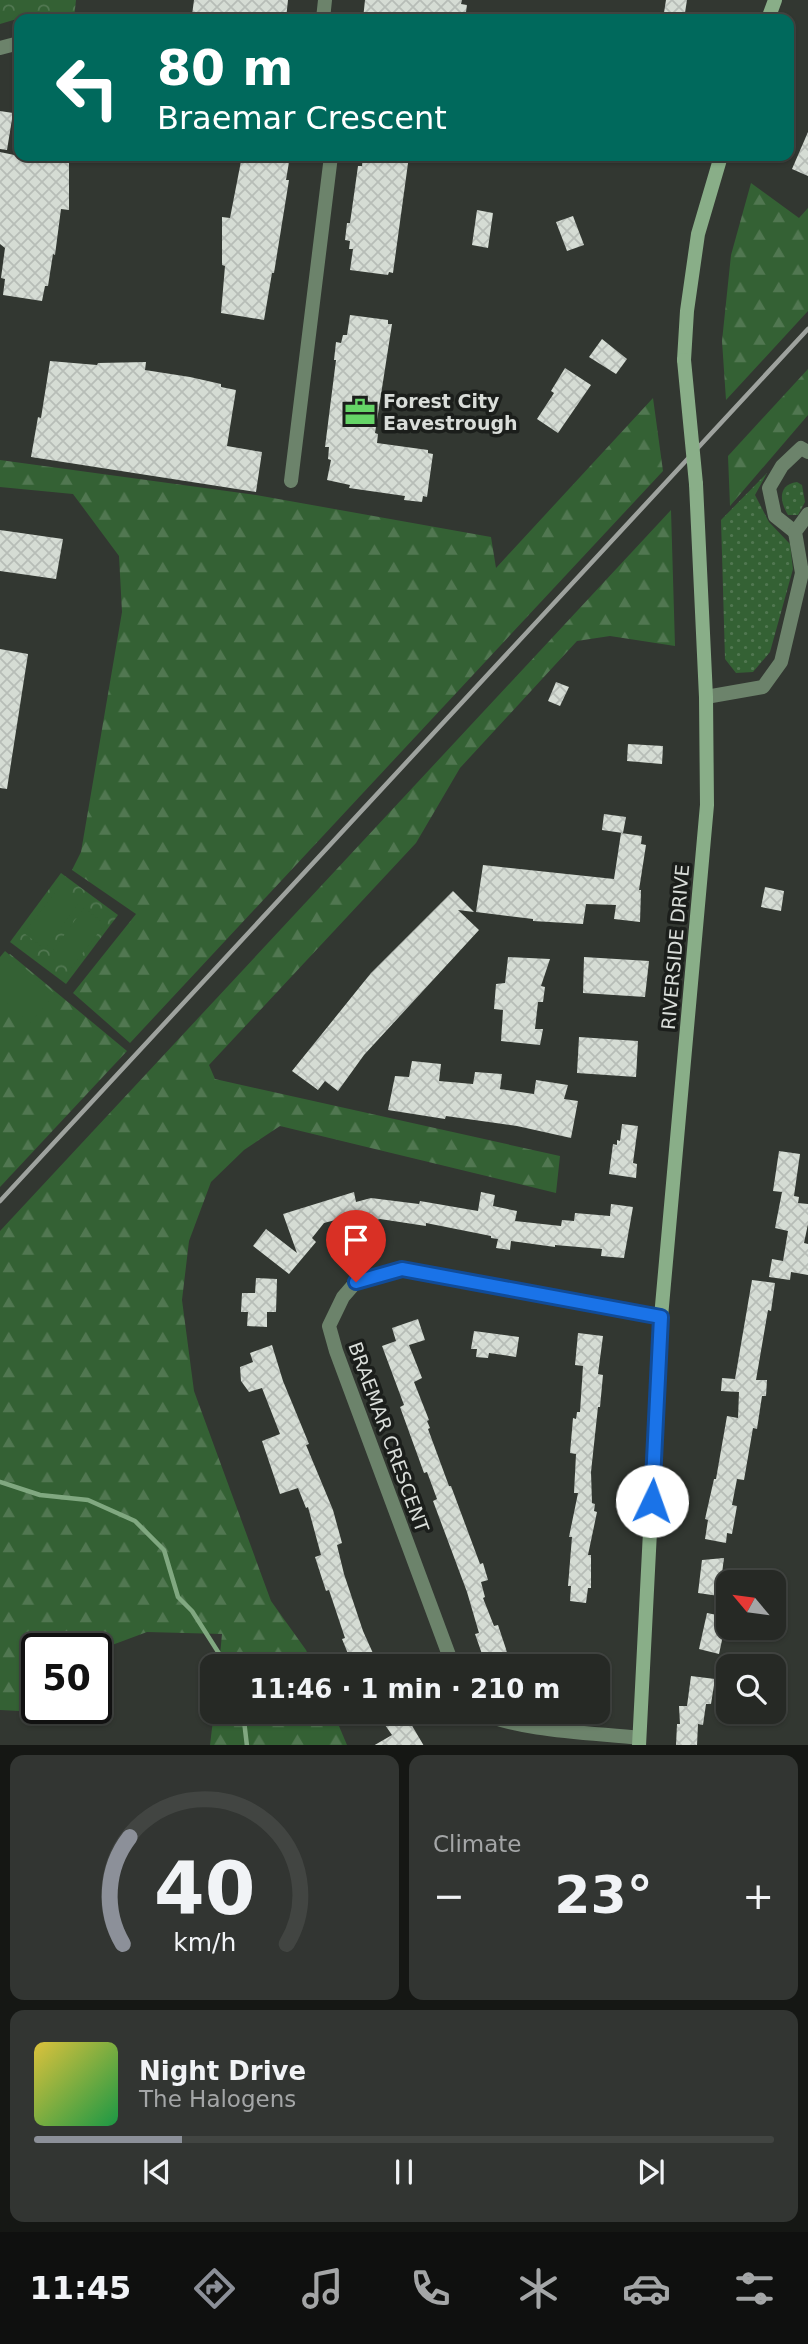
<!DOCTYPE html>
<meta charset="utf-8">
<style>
:root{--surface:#262925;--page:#323532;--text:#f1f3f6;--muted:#a4a6a7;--line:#424542;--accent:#8c9099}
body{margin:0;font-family:"DejaVu Sans",sans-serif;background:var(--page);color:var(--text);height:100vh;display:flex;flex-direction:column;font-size:26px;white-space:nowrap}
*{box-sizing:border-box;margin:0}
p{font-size:23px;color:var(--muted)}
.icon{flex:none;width:38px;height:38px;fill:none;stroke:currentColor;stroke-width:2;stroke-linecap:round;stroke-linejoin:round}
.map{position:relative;height:1745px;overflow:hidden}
.drawer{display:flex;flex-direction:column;gap:10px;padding:10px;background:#151714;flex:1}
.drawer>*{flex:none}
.banner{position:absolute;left:14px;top:14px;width:780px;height:147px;border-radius:14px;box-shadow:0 2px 5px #0004,0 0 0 2px var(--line);background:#00695c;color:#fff;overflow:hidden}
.needle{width:46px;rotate:299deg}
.buttons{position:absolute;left:716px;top:1570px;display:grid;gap:14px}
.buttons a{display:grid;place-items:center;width:70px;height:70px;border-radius:14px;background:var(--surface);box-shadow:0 2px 5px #0004,0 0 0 2px var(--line);font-size:35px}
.speed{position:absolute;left:21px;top:1633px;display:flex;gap:14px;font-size:35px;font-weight:700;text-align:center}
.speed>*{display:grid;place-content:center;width:91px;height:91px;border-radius:50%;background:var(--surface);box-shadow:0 2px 5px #0004,0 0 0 2px var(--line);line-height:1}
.speed .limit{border:4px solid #111;border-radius:10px;background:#fff;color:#111}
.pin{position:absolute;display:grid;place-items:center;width:60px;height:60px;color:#fff;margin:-72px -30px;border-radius:50% 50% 50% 0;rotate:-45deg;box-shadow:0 0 7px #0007}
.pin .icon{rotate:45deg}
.me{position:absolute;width:77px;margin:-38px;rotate:3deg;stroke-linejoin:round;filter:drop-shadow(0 0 5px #0008)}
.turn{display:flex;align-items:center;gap:24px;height:147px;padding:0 28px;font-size:32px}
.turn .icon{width:91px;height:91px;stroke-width:2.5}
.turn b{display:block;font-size:49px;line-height:60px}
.big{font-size:52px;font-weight:800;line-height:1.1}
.drawer .widget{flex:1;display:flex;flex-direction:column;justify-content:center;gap:10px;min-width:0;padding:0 24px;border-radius:14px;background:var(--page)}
.drawer .dial{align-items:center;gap:0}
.dial svg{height:182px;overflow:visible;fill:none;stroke:var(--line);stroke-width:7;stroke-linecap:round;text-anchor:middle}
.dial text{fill:var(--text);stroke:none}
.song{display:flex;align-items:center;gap:21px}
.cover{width:84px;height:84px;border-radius:10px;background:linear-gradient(135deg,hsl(50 70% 55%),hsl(140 70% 35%))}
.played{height:7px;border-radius:4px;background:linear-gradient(90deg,var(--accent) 20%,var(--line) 20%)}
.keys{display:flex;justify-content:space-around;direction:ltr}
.heat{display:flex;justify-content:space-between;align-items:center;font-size:38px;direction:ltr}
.drawer .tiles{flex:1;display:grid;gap:10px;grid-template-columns:1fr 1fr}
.widget:last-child{grid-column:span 2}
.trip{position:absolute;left:200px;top:1654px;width:410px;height:70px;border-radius:14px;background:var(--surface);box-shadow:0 2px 5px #0004,0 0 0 2px var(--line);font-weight:800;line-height:70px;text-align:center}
.dock{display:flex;height:112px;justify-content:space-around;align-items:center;background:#0f100f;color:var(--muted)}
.dock .icon{width:49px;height:49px}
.dock .selected{color:var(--accent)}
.dock b{font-size:32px;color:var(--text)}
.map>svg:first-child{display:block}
.grass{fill:url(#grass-dots)}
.forest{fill:url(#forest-firs)}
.park{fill:url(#park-crowns)}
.garden{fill:#346134}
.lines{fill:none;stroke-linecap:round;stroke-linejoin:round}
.stream{stroke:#80a880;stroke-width:4.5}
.building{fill:url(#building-cross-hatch)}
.minor{stroke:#6c836b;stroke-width:14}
.secondary{stroke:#89ae88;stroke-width:14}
.rail{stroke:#9ea29e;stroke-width:4.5}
.secondary-bridge{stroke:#89ae88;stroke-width:14}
.route-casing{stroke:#114b97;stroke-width:18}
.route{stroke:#1a73e8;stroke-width:12}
.labels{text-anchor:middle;stroke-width:7;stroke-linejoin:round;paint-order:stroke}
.poi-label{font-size:19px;font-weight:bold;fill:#d9ddd9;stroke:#1b1e1b;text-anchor:start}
.street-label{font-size:19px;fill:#d9ddd9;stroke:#1b1e1b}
</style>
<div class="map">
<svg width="808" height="1746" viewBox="0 0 808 1746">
<defs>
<pattern id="grass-dots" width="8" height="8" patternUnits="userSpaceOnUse" patternTransform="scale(1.75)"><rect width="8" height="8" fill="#346134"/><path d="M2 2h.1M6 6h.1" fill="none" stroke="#517751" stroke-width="1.8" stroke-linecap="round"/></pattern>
<pattern id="forest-firs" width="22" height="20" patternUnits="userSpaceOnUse" patternTransform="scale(1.75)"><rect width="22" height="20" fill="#346134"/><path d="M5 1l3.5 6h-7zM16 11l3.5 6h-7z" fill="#517751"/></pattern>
<pattern id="park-crowns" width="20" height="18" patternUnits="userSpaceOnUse" patternTransform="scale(1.75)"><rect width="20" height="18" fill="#346134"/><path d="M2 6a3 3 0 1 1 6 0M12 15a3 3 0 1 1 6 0" fill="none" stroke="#517751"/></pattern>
<pattern id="building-cross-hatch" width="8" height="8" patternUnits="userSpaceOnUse" patternTransform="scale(1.75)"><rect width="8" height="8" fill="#d5dcd4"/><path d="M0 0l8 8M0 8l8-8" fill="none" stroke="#b7bdb7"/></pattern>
</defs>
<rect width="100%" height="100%" fill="#323731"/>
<g class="grass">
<path d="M767,473L755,495L769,522L790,544L793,569L770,652L753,672L736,673L725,659L721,520Z"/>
<path d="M797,482L802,485L805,502L798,515H788C780,502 777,485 797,482Z"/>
</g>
<g class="forest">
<path d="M751,183L799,218L808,208V311L726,400L722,341L731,255Z"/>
<path d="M808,369V415L730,506L728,456Z"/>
<path d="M653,398L663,471L130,1043L73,993L136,914L72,870L81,852L122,612L119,556L73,494L0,487V460L256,495L491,537L496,568Z"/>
<path d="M671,510L675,646L610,636L577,641L460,768L416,843L209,1065L215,1079L560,1156L556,1193L280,1126L244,1150L211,1182L189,1241L182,1300L194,1391L271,1601L306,1650L313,1666H219L222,1634L147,1632L96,1651V1648H37V1708H43L40,1712L0,1710V1231Z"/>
<path d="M10,954L127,1051L0,1187V963Z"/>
<path d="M214,1712H333L347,1745H210Z"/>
</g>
<g class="park">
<path d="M0,0H76L74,18L27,16L0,24Z"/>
<path d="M61,873L118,915L66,984L10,942Z"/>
</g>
<g class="garden">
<path d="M58,889L78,904L45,949L24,933Z"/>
<path d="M84,908L105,924L71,968L51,953Z"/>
<path d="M5,951L55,994L30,1023L0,997V957Z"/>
</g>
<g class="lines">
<g class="stream">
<path d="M0,1482L40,1495L88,1500L135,1521L164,1550L178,1597L192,1611L227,1666"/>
<path d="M243,1712L247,1746"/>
</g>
</g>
<g class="building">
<path d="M194,0H288L286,19H197V15H192Z"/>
<path d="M365,0H462L461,4L467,5L465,19H363Z"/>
<path d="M666,0H687L684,19H663Z"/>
<path d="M0,111L13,113L7,150L0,149Z"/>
<path d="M808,132V176L792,169Z"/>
<path d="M0,152L19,156H63V160L69,162V210L61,209L55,255L53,254L48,286H45L42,301L3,295L5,279L1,278L5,248L0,244Z"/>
<path d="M242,156H290L286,180H289L274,273H272L264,320L221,313L225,266L222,265V217L230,218Z"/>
<path d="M363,156H409L393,273L389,272L388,275L350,270L353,249H349L350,241L345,240L347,223H350L358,166H362Z"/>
<path d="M477,210L493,213L488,248L472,245Z"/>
<path d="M573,216L584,245L567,251L556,222Z"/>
<path d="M350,315L388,320V324H392L375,433L378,434L377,443L428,450V453L433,454L427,497L423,496L422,502L404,500L405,496L349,488L350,485L327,480L331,460L328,459L329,447H325L336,360H334L336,342L341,343L343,335H347Z"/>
<path d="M602,339L627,359L616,374L589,357Z"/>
<path d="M50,361L97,365L98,363L146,362L145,370L190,377L221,384V387L236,390L227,446L262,452L256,492L31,457L38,417L41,418Z"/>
<path d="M565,368L591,385L558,433L537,419L554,393L551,391Z"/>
<path d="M0,530L63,539L56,579L0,571Z"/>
<path d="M0,649L28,654L7,789L0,788Z"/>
<path d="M556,682L569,687L560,706L548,701Z"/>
<path d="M628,744L663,746L662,764L627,761Z"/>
<path d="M604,814L626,817L623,833L602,830Z"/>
<path d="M621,833L642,836L641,844L646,845L639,890H641L640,922L614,919L616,905L586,904L583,924L533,921V919L476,912L483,865L614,879Z"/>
<path d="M765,887L784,891L781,911L761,907Z"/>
<path d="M453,891L474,912L458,910L479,930L364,1055L338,1091L325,1081L318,1090L292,1071L371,973Z"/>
<path d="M508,957L550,959L541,986L545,987L543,1002H538L535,1029H543L540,1045L501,1041L503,1010L494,1009L496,984L505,983Z"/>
<path d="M584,957L649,961L645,997L583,993Z"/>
<path d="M579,1037L638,1041L636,1077L577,1073Z"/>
<path d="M412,1061L441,1064L439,1081L473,1084L475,1072L502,1074L500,1089L534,1094L536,1080L568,1085L564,1099L578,1101L571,1138L517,1126L446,1116L445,1119L388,1110L395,1076L409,1077Z"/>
<path d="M622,1124L638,1126L633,1163L637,1164L636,1178L609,1174L613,1144L617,1145V1140L620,1141Z"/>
<path d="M779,1151L800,1154L794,1196L799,1197L798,1203L808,1204V1224L804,1243L808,1244V1275L791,1272L790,1280L769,1277L772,1259L783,1261L788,1231L775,1228L782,1192L773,1191Z"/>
<path d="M354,1192L356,1202L371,1198L419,1204L420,1201L478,1211L481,1192L495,1195L493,1206L517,1211L515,1221L561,1226L562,1220L574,1221L575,1213L610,1216L611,1204L633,1207L624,1258L601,1256L602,1249L555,1245V1247L511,1241L510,1250L496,1248L498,1239L491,1238V1236L426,1223V1226L380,1219L346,1228L343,1218L324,1223L312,1238L316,1242L289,1274L253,1246L266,1229L297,1253L283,1214Z"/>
<path d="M256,1278L277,1279L276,1312H267V1327L247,1326L248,1312H241L242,1293H255Z"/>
<path d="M752,1280L775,1283L771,1311L768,1310L756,1380H767L766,1396H762L757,1429L753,1428L744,1480L737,1479L732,1505L737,1506L732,1534L727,1533L726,1543L705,1539L708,1520L705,1519L714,1479H716L727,1416L738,1418L739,1392L721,1391L722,1378L735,1379Z"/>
<path d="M418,1319L425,1340L409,1345L422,1378L414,1382L429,1420L427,1421L430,1428L428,1429L449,1486H451L480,1564L483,1563L488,1580L481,1582L485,1597L483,1598L494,1626L498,1625L506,1649L508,1658L490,1665L486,1652L482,1654L475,1634L479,1633L467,1592L433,1501L437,1499L427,1472L424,1473L400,1407L404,1405L382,1346L396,1341L392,1328Z"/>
<path d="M474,1331L519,1337L516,1357L489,1353L488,1358L476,1357L477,1349H471Z"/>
<path d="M578,1333L603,1336L598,1374L603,1375L600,1407H598L591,1472L592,1503L595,1504L594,1511L597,1512L588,1555H591V1588H588L586,1603L570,1601L571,1586H568L572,1537H569L578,1493H574L576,1454L570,1453L573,1418L576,1419L577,1412H580L583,1366L575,1365Z"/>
<path d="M272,1345L283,1381L309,1444L306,1445L333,1510L342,1543L337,1545L344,1574L363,1631L376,1660L371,1662L373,1666H353L342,1639L345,1638L329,1590L326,1591L315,1557L321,1555L308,1507L306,1508L298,1488L280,1494L262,1441L280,1434L262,1388L249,1392L241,1381L240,1367L253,1362L250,1353Z"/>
<path d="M724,1558L719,1596L698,1593L702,1560Z"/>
<path d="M707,1613L727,1617L719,1654L699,1649Z"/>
<path d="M596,1653V1666H572V1654Z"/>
<path d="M691,1676L715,1679L711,1704H706L703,1725L698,1724L697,1746H676L677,1724H680L679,1706H687Z"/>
<path d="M376,1712H404L424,1746H373L392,1735Z"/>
</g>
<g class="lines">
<g class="minor">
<path d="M323,19L325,0"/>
<path d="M0,48L19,43"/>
<path d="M291,481L331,156"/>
<path d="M795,532L775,516L769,488L782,466L801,448L808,452"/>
<path d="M706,697L763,687L781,662L802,573L795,532L808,514"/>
<path d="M453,1666L336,1351L329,1326L343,1297L356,1282L403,1269L661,1317"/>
<path d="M480,1712C517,1731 596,1733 639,1738"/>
</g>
<g class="secondary">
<path d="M768,19L775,0"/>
<path d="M684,360L687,311L698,234L721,156"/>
<path d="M639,1746L661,1317L707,805L706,697L696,484"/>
</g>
<path class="rail" d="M0,1201L808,329"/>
<path class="secondary-bridge" d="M684,360L696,484"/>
</g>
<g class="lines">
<g class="route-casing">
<path id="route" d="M356,1282L402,1269L661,1317L652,1501"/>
</g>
<use href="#route" class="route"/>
</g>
<defs>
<g id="office-bare" transform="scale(2.415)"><path d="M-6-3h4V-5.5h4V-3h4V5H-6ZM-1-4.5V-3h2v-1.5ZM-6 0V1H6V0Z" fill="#65d467" stroke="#1b1e1b" stroke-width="2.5" paint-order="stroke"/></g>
</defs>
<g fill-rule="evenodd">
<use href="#office-bare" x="360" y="412"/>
</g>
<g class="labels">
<g class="poi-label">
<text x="383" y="408">Forest City<tspan x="383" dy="22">Eavestrough</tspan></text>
</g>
<g class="street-label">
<text transform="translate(675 947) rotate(-85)" y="7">RIVERSIDE DRIVE</text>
<text transform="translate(389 1437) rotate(70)" y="7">BRAEMAR CRESCENT</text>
</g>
</g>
</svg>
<div class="buttons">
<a><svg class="needle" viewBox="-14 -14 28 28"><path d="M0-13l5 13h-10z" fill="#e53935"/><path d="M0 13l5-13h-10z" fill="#a4a6a7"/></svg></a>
<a><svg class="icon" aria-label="search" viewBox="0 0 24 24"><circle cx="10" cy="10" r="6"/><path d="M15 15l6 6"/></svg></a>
</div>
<div class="speed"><div class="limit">50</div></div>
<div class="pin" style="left:356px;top:1282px;background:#d93025"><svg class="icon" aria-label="arrive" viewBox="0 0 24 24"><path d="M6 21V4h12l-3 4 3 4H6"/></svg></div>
<svg class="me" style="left:652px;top:1501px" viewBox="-20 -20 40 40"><circle r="19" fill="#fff"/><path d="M0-13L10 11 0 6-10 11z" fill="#1a73e8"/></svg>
<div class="trip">11:46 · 1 min · 210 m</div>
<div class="banner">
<div class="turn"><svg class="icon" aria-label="left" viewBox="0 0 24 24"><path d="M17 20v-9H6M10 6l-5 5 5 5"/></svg><div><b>80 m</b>Braemar Crescent</div></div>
</div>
</div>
<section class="drawer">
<div class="tiles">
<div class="widget dial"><svg viewBox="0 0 100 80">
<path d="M14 69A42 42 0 1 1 86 69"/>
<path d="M14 69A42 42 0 0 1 17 22" stroke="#8c9099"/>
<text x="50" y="56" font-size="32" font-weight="700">40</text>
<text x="50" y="72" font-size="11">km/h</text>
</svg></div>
<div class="widget"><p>Climate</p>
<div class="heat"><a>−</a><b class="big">23°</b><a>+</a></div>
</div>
<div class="widget">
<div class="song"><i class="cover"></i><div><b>Night Drive</b><p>The Halogens</p></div></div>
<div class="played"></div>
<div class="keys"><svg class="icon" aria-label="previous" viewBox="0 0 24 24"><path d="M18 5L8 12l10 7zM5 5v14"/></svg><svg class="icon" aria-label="pause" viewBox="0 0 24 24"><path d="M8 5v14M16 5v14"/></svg><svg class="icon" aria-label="next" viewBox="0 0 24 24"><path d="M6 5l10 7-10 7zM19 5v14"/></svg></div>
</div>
</div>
</section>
<nav class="dock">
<b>11:45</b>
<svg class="icon selected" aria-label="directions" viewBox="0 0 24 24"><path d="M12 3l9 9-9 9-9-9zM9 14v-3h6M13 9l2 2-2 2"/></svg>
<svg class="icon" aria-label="music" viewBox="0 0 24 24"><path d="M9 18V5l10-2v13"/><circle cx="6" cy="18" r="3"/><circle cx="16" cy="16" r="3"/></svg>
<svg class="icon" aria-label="phone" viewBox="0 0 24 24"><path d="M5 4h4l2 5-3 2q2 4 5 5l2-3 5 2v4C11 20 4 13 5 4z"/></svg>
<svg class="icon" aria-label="climate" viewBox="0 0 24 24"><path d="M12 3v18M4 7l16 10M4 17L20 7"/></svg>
<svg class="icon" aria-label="car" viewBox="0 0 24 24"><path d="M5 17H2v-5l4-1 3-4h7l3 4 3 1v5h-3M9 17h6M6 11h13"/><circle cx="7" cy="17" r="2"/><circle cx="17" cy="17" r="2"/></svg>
<svg class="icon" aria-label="filters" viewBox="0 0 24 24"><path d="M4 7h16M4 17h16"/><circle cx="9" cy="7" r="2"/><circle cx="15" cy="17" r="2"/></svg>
</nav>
